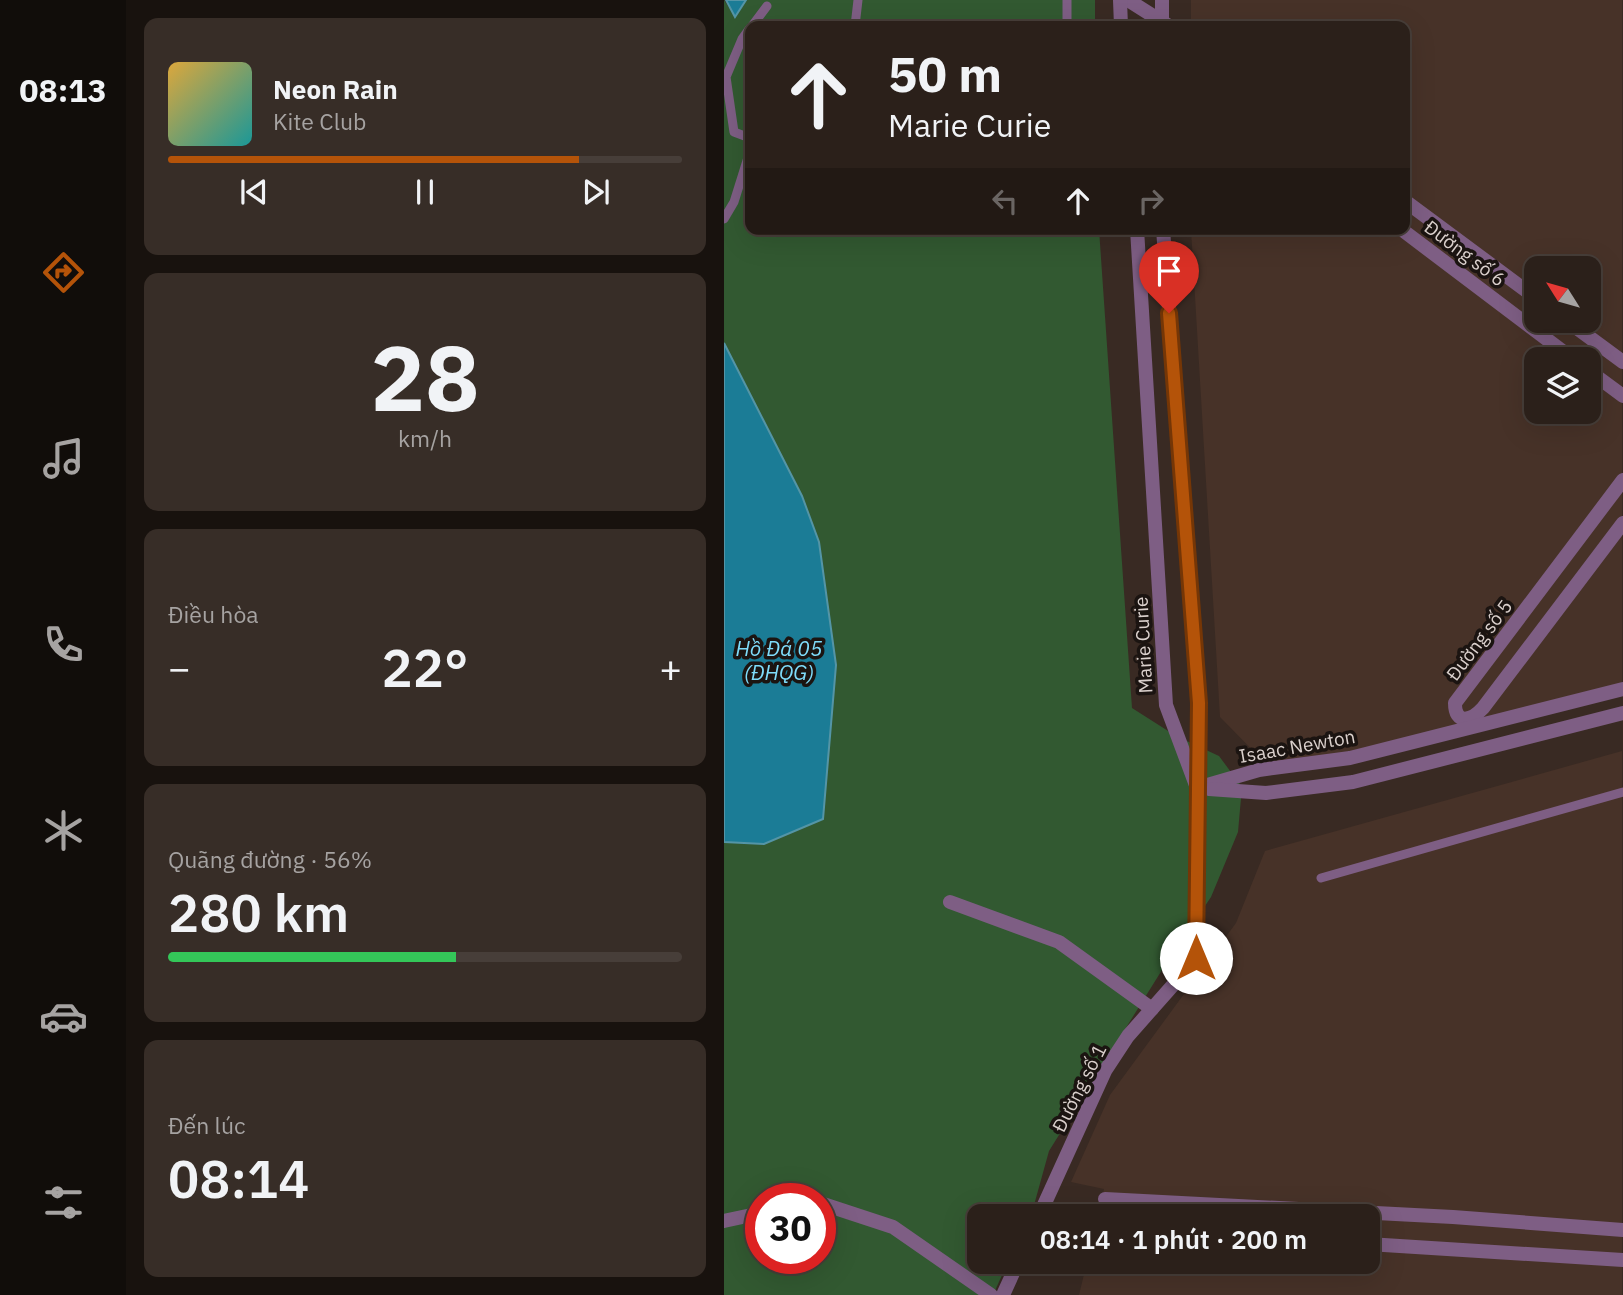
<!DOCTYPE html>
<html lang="vi">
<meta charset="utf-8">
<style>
:root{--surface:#2b201a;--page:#372d27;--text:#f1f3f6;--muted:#a6a3a2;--line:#473e39;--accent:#b45309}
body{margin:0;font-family:"IBM Plex Sans",sans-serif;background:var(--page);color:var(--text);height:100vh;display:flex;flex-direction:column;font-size:26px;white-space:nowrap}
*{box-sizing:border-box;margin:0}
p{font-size:23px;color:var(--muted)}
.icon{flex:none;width:38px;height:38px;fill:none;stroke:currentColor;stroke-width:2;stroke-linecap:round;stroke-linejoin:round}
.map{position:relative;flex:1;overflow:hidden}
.panel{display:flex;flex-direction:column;gap:18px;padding:18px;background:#18120e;width:598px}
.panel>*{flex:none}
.hud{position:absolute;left:21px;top:21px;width:665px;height:214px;border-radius:14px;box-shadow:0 7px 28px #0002,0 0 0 2px var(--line);background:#2b201a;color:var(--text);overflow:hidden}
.needle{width:46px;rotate:307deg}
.buttons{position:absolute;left:800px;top:256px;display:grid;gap:14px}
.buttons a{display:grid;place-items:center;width:77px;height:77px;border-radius:14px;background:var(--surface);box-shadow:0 7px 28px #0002,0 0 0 2px var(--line);font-size:35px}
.speed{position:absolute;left:21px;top:1183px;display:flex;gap:14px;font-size:35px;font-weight:700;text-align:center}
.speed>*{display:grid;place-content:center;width:91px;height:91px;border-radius:50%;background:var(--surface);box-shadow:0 7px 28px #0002,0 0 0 2px var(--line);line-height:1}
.speed .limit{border:10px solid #d22;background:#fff;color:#111}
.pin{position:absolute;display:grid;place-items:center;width:60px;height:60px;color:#fff;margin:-72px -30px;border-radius:50% 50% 50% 0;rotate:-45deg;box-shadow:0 0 7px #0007}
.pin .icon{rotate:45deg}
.me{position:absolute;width:77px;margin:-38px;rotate:0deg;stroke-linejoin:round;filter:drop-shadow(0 0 5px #0008)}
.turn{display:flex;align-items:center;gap:24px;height:147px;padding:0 28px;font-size:32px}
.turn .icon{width:91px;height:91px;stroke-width:2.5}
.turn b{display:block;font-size:49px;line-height:60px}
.lanes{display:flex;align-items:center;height:66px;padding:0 28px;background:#0003;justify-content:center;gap:35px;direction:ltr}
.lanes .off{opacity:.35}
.big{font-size:52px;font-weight:600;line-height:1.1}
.panel .tile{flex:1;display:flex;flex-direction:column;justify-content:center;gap:10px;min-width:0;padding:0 24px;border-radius:14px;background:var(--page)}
.panel .dial{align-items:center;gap:0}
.dial b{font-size:91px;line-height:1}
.song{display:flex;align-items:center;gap:21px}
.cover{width:84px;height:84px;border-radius:10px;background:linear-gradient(135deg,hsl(40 70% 55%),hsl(180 70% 35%))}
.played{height:7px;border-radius:4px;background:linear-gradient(90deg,var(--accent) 80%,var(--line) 80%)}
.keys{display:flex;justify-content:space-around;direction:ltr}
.heat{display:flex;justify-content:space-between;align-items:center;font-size:38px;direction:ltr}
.charge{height:10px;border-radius:5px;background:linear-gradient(90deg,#34c759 56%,var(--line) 0)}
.trip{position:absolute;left:243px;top:1204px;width:413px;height:70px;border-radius:14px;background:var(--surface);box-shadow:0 7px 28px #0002,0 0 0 2px var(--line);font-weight:600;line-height:70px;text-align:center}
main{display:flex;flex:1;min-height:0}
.menu{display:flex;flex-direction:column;width:126px;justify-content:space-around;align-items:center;background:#110d0a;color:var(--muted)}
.menu .icon{width:49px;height:49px}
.menu .active{color:var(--accent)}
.menu b{font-size:32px;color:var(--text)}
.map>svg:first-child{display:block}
.built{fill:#473228;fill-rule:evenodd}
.green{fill:#325931;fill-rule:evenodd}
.water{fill:#1b7c96;stroke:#5495a6;stroke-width:2}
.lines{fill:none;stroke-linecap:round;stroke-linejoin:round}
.service{stroke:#7e5e84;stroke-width:9}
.minor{stroke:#7e5e84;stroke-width:14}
.tertiary{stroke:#7e5e84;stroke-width:14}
.route-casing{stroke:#753606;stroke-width:18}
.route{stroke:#b45309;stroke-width:12}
.labels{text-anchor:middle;stroke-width:7;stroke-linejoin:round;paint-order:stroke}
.street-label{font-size:19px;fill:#dad0cc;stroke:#1b1411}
.water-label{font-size:21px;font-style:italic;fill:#7fdcfa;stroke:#1b1411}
</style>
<main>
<nav class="menu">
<b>08:13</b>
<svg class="icon active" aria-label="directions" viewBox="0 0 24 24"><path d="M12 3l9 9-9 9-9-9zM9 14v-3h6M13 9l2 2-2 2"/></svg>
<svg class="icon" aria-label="music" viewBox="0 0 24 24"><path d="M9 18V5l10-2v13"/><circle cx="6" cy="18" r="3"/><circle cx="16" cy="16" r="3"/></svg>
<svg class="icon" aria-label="phone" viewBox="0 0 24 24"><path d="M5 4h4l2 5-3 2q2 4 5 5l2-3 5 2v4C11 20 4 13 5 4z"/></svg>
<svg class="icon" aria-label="climate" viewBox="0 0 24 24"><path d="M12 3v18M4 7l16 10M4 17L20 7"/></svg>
<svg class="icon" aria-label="car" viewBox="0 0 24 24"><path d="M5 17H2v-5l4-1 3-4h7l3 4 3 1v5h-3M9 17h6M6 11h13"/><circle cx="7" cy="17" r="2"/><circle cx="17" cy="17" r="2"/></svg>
<svg class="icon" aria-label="filters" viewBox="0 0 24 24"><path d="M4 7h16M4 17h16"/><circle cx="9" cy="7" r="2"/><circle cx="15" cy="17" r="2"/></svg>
</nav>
<section class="panel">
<div class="tile">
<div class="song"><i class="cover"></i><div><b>Neon Rain</b><p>Kite Club</p></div></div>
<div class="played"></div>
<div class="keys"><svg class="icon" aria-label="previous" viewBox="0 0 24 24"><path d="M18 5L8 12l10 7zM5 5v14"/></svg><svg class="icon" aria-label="pause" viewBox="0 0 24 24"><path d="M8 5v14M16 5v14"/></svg><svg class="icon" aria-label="next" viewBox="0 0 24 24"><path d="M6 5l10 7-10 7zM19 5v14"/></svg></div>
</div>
<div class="tile dial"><b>28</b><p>km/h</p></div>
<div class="tile"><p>Điều hòa</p>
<div class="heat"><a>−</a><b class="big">22°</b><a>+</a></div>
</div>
<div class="tile"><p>Quãng đường · 56%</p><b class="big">280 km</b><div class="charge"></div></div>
<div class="tile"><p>Đến lúc</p><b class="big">08:14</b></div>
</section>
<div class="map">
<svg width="899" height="1295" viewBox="0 0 899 1295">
<rect width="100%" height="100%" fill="#392a23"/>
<g class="built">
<path d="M467,0H898V683L551,773L496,717L467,229H681V26H467ZM812,268H864V320H812ZM812,359H864V411H812Z"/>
<path d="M898,751V1295H355L363,1262H644V1216H374L380,1189L347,1182L386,1095L512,923L541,851Z"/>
</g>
<path class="green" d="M0,0L11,16L22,0H371V26H26V229H375L408,708L452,736L495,756L518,787L514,832L487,897L438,970L325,1151L307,1216H256V1262H284L269,1295H0V842L40,844L95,542L78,496L0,343ZM37,1199H96V1258H37Z"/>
<g class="water">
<path d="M2,0H22L11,17Z"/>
<path d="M0,343L78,496L95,542L112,665L99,819L40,844L0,842Z"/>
</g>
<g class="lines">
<g class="service">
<path d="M28,26L43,6"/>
<path d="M131,26L134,0"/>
<path d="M343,26V0"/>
<path d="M26,28L18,39L2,77L10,132L26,138"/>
<path d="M0,219L10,202L26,151"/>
<path d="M597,878L899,792"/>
</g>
<g class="minor">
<path d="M404,0L445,26"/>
<path d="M681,201L812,298"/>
<path d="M677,229L849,359"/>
<path d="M842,320L899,362"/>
<path d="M864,370L899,396"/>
<path d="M899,480L731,703C731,725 747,721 759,708L899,523"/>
<path d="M226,902L335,942L428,1009"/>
<path d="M381,1199L729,1217L899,1230"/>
<path d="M96,1203L169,1227L267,1295"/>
<path d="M315,1216L381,1071L404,1036L473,958V788"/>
<path d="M0,1221L37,1213"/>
<path d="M644,1244L899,1260"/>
<path d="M279,1295L294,1262"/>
</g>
<g class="tertiary">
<path d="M396,0L397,26"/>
<path d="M438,26V0"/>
<path d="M413,229L442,705L473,788"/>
<path d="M439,229L475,703L473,779"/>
<path d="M473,788L535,770L626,758L899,689"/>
<path d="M485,789L542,793L629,782L899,713"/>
</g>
</g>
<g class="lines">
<g class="route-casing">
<path id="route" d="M445,313L475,703L472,958"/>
</g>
<use href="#route" class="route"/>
</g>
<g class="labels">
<g class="street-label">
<text transform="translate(741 253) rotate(37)" y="7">Đường số 6</text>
<text transform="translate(755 640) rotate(-53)" y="7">Đường số 5</text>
<text transform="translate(419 645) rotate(-93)" y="7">Marie Curie</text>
<text transform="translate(573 746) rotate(-10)" y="7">Isaac Newton</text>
<text transform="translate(355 1088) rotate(-63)" y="7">Đường số 1</text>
</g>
<g class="water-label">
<text x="55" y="656">Hồ Đá 05<tspan x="55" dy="24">(ĐHQG)</tspan></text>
</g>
</g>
</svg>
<div class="buttons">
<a><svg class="needle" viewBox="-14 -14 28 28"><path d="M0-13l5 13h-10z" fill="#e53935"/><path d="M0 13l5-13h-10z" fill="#a6a3a2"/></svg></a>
<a><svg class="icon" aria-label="layers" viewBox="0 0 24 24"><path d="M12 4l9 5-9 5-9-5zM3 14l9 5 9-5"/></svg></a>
</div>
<div class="speed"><div class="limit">30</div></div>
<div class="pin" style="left:445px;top:313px;background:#d93025"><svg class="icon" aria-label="arrive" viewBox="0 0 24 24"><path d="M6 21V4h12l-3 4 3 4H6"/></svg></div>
<svg class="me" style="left:472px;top:958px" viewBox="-20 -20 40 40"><circle r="19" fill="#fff"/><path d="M0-13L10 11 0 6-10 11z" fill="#b45309"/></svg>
<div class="trip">08:14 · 1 phút · 200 m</div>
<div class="hud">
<div class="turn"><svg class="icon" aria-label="ahead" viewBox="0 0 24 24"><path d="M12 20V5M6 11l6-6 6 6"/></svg><div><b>50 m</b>Marie Curie</div></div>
<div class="lanes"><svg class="icon off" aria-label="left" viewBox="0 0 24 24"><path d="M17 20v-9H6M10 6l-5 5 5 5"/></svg><svg class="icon" aria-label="ahead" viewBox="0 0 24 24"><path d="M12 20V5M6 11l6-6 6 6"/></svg><svg class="icon off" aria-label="right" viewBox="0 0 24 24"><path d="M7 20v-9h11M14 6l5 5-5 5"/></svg></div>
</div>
</div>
</main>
